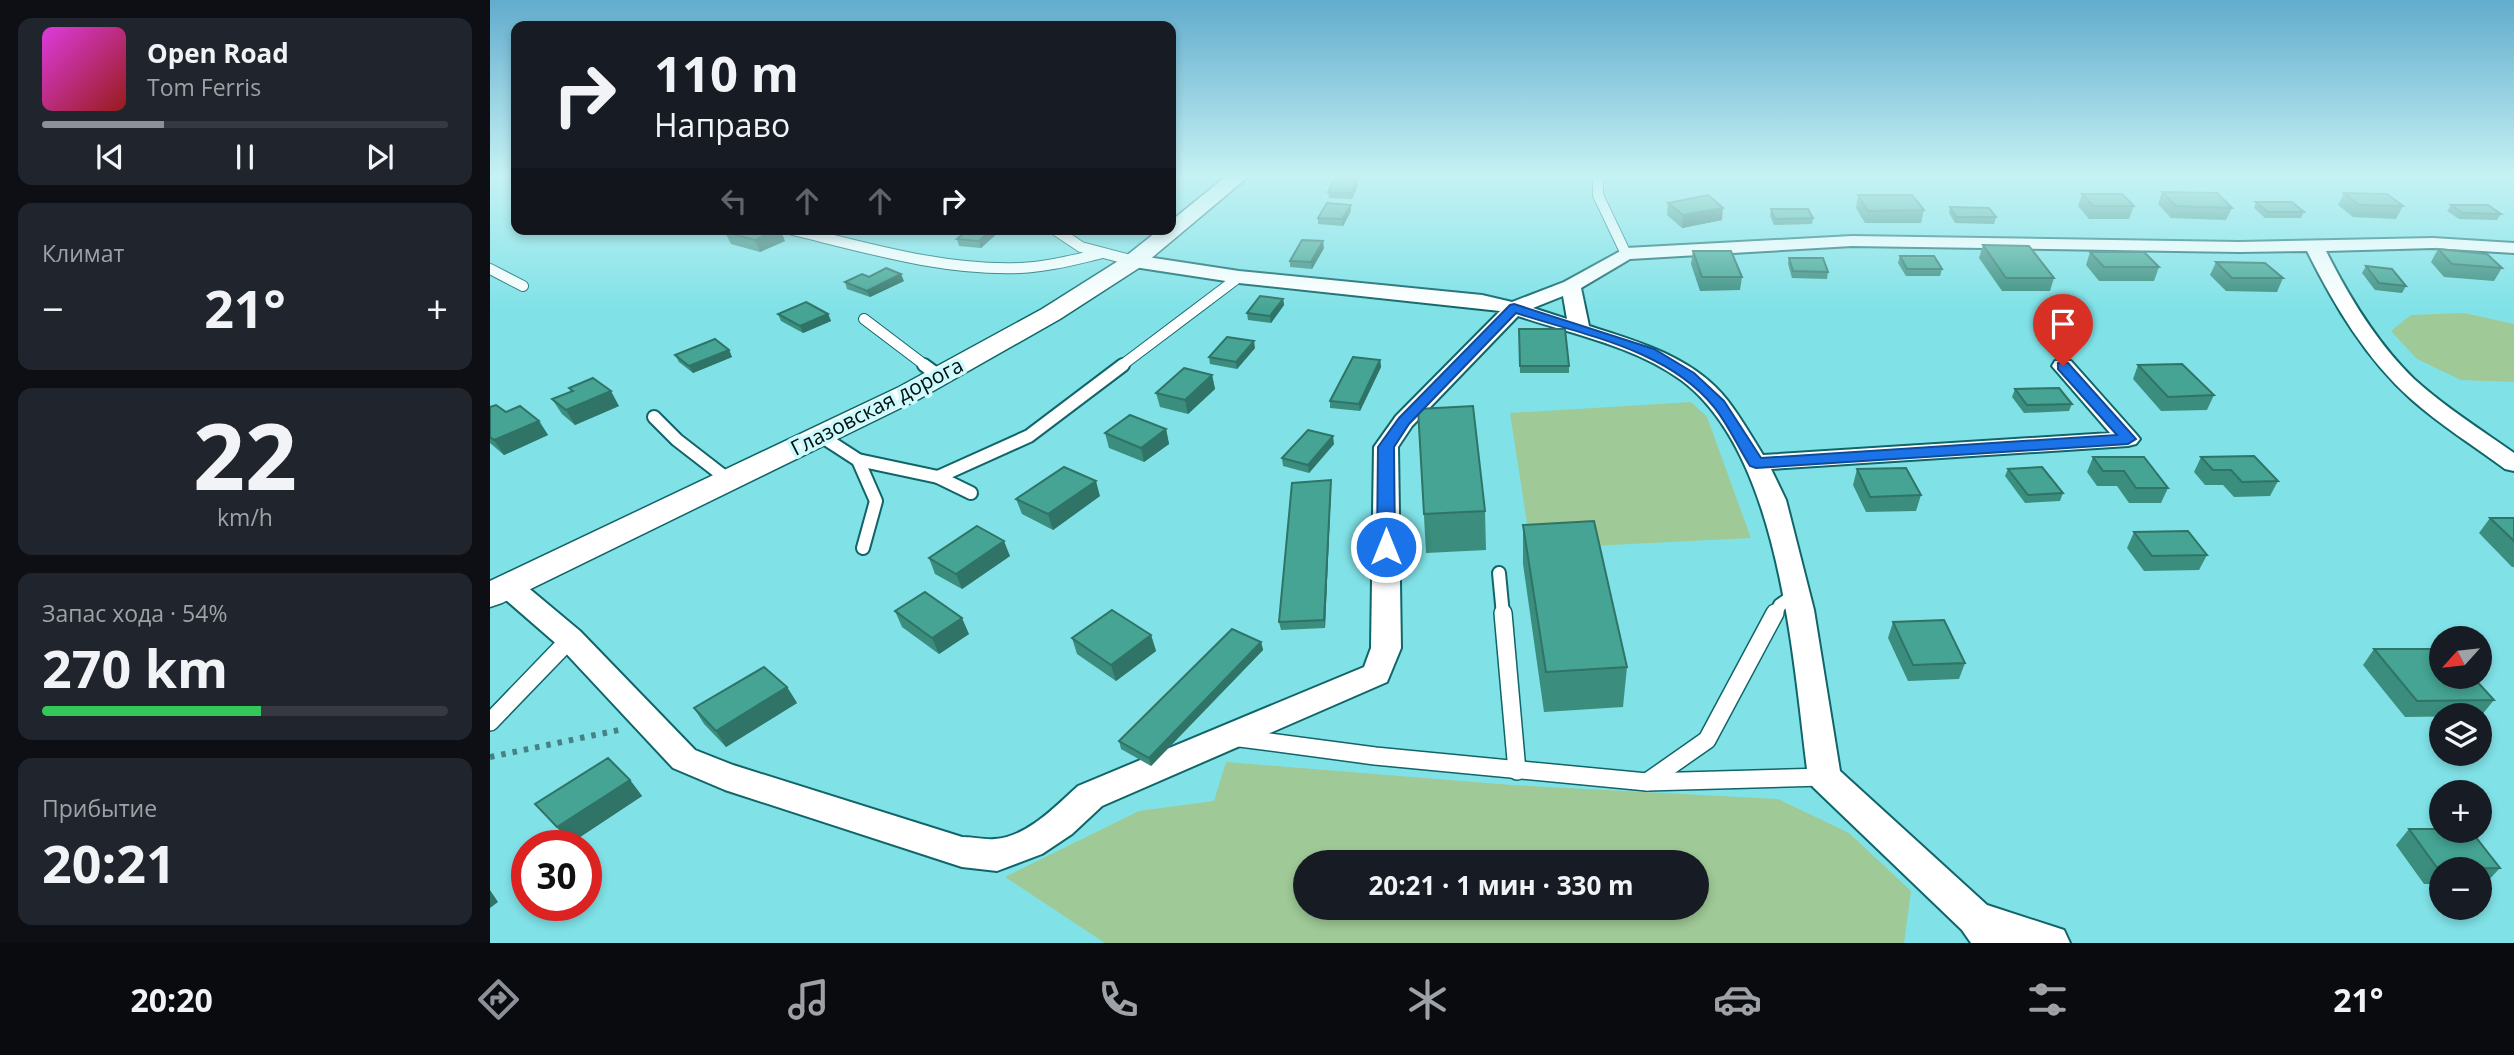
<!DOCTYPE html>
<html lang="ru">
<meta charset="utf-8">
<style>
:root{--surface:#171b24;--page:#20242c;--text:#f1f3f6;--muted:#9ea1a6;--line:#363941;--accent:#8c9099}
body{margin:0;font-family:"Open Sans",sans-serif;background:var(--page);color:var(--text);height:100vh;display:flex;flex-direction:column;font-size:26px;white-space:nowrap}
*{box-sizing:border-box;margin:0}
p{font-size:23px;color:var(--muted)}
.icon{flex:none;width:38px;height:38px;fill:none;stroke:currentColor;stroke-width:2;stroke-linecap:round;stroke-linejoin:round}
.map{position:relative;flex:1;overflow:hidden}
.side{display:flex;flex-direction:column;gap:18px;padding:18px;background:#0d0f14;width:490px}
.side>*{flex:none}
.hud{position:absolute;left:21px;top:21px;width:665px;height:214px;border-radius:14px;box-shadow:0 4px 10px #0003;background:#171b24;color:var(--text);overflow:hidden}
.needle{width:46px;rotate:243deg}
.tools{position:absolute;left:1939px;top:626px;display:grid;gap:14px}
.tools a{display:grid;place-items:center;width:63px;height:63px;border-radius:50%;background:var(--surface);box-shadow:0 4px 10px #0003;font-size:35px}
.speed{position:absolute;left:21px;top:830px;display:flex;gap:14px;font-size:35px;font-weight:700;text-align:center}
.speed>*{display:grid;place-content:center;width:91px;height:91px;border-radius:50%;background:var(--surface);box-shadow:0 4px 10px #0003;line-height:1}
.speed .limit{border:10px solid #d22;background:#fff;color:#111}
.pin{position:absolute;display:grid;place-items:center;width:60px;height:60px;color:#fff;margin:-72px -30px;border-radius:50% 50% 50% 0;rotate:-45deg;box-shadow:0 0 7px #0007}
.pin .icon{rotate:45deg}
.me{position:absolute;width:77px;margin:-38px;rotate:0deg;stroke-linejoin:round;filter:drop-shadow(0 0 5px #0008)}
.turn{display:flex;align-items:center;gap:24px;height:147px;padding:0 28px;font-size:32px}
.turn .icon{width:91px;height:91px;stroke-width:2.5}
.turn b{display:block;font-size:49px;line-height:60px}
.lanes{display:flex;align-items:center;height:66px;padding:0 28px;background:#0003;justify-content:center;gap:35px;direction:ltr}
.lanes .off{opacity:.35}
.big{font-size:52px;font-weight:700;line-height:1.1}
.side .tile{flex:1;display:flex;flex-direction:column;justify-content:center;gap:10px;min-width:0;padding:0 24px;border-radius:14px;background:var(--page)}
.side .dial{align-items:center;gap:0}
.dial b{font-size:91px;line-height:1}
.song{display:flex;align-items:center;gap:21px}
.cover{width:84px;height:84px;border-radius:10px;background:linear-gradient(135deg,hsl(300 70% 55%),hsl(0 70% 35%))}
.played{height:7px;border-radius:4px;background:linear-gradient(90deg,var(--accent) 30%,var(--line) 30%)}
.keys{display:flex;justify-content:space-around;direction:ltr}
.heat{display:flex;justify-content:space-between;align-items:center;font-size:38px;direction:ltr}
.charge{height:10px;border-radius:5px;background:linear-gradient(90deg,#34c759 54%,var(--line) 0)}
.trip{position:absolute;left:803px;top:850px;width:416px;height:70px;border-radius:35px;background:var(--surface);box-shadow:0 4px 10px #0003;font-weight:700;line-height:70px;text-align:center}
.tab-bar{display:flex;height:112px;justify-content:space-around;align-items:center;background:#090b0e;color:var(--muted)}
.tab-bar .icon{width:49px;height:49px}
.tab-bar .selected{color:var(--accent)}
.tab-bar b{font-size:32px;color:var(--text)}
main{display:flex;flex:1;min-height:0}
.map>svg:first-child{display:block}
.green{fill:#9fc996;fill-rule:evenodd}
.lines{fill:none;stroke-linecap:round;stroke-linejoin:round}
.service-far2-casing{stroke:#116569;stroke-width:12}
.service-far1-casing{stroke:#116569;stroke-width:16}
.service-casing{stroke:#116569;stroke-width:20}
.minor-casing{stroke:#116569;stroke-width:4}
.tertiary-casing{stroke:#116569;stroke-width:3}
.path{stroke:#458185;stroke-width:6;stroke-dasharray:4.5 7;stroke-linecap:butt}
.service-far2{stroke:#fff;stroke-width:10}
.service-far1{stroke:#fff;stroke-width:12}
.service{stroke:#fff;stroke-width:17}
.minor{fill:#fff;fill-rule:evenodd}
.tertiary{fill:#fff;fill-rule:evenodd}
.wall{fill:#3b8d7e}
.shaded-wall{fill:#307367}
.building{fill:#45a493;stroke:#307367;stroke-width:2}
.route{fill:#1a73e8;stroke:#114b97;stroke-width:2}
.labels{text-anchor:middle;stroke-width:7;stroke-linejoin:round;paint-order:stroke}
.street-label{font-size:21px;fill:#001012;stroke:#cdfafc}
</style>
<main>
<section class="side">
<div class="tile">
<div class="song"><i class="cover"></i><div><b>Open Road</b><p>Tom Ferris</p></div></div>
<div class="played"></div>
<div class="keys"><svg class="icon" aria-label="previous" viewBox="0 0 24 24"><path d="M18 5L8 12l10 7zM5 5v14"/></svg><svg class="icon" aria-label="pause" viewBox="0 0 24 24"><path d="M8 5v14M16 5v14"/></svg><svg class="icon" aria-label="next" viewBox="0 0 24 24"><path d="M6 5l10 7-10 7zM19 5v14"/></svg></div>
</div>
<div class="tile"><p>Климат</p>
<div class="heat"><a>−</a><b class="big">21°</b><a>+</a></div>
</div>
<div class="tile dial"><b>22</b><p>km/h</p></div>
<div class="tile"><p>Запас хода · 54%</p><b class="big">270 km</b><div class="charge"></div></div>
<div class="tile"><p>Прибытие</p><b class="big">20:21</b></div>
</section>
<div class="map">
<svg width="2024" height="943" viewBox="0 0 2024 943">
<rect width="100%" height="100%" fill="#80e2e7"/>
<g class="green">
<path d="M1974,313L2024,324V382L1971,380L1927,359L1901,331L1921,315Z"/>
<path d="M1201,402L1217,417L1261,538L1041,549L1020,413Z"/>
<path d="M736,762L1021,785L1288,799L1359,833L1421,891L1414,943H615L515,877L649,811L724,801ZM816,863H1208V908H816Z"/>
</g>
<g class="lines">
<g class="service-far2-casing">
<g id="service-far2">
<path d="M1108,177V195L1136,254"/>
<path d="M299,229C374,247 452,271 530,268C557,267 583,260 609,254"/>
<path d="M564,229L591,247L644,261"/>
<path d="M0,269L33,286"/>
<path d="M374,319L436,366"/>
<path d="M631,366L749,277"/>
</g>
</g>
<g class="service-far1-casing">
<g id="service-far1">
<path d="M434,365L449,376"/>
<path d="M164,417L187,440L240,481"/>
<path d="M331,436L368,460L448,477L481,493"/>
<path d="M368,460L386,501L373,548"/>
<path d="M448,477L539,436L633,365"/>
<path d="M1009,573L1013,615"/>
<path d="M1285,615L1290,605L1306,594"/>
</g>
</g>
<g class="service-casing">
<g id="service">
<path d="M1013,613L1027,771"/>
<path d="M0,722L80,639"/>
<path d="M750,738L885,756L1157,782L1335,777"/>
<path d="M1157,782L1217,740L1285,613"/>
</g>
</g>
<g class="minor-casing">
<path id="minor" d="M1362,236L1749,242L1943,238L2024,243V253L1943,248L1836,251C1859,297 1887,343 1924,379C1955,407 1990,429 2024,453V471L2015,469C1984,446 1950,425 1921,399C1876,359 1844,305 1817,251L1749,252L1362,246L1140,259L1091,288L1099,326C1149,342 1204,357 1238,401C1251,418 1262,437 1273,455L1620,433L1562,366L1565,361H1581L1646,434L1650,439L1646,444L1638,446L1281,469L1296,500L1324,610L1350,771L1497,905L1574,930L1580,943H1481L1472,930L1323,787L1318,777C1303,662 1291,454 1191,380C1144,346 1082,334 1028,316L922,426L908,447L911,648L897,682L612,806L582,834L552,854L507,871L472,867L235,790L183,768L70,647L9,594L5,587L9,580L19,577L29,580L90,631L205,750L243,765L472,837C483,837 495,840 505,839C537,837 566,806 588,786L874,667L881,648L884,447L906,416L1010,311L749,283L644,267L635,261L637,257L644,255L749,271L992,295L1022,302L1074,282L1136,248ZM1073,296L1077,319L1043,308Z"/>
</g>
<g class="tertiary-casing">
<path id="tertiary" d="M735,177H758L652,266L570,319L429,399L12,603L0,607V581L409,387L552,309L636,256L670,229H681V221Z"/>
</g>
<path class="path" d="M0,757L129,730"/>
<use href="#service-far2" class="service-far2"/>
<use href="#service-far1" class="service-far1"/>
<use href="#service" class="service"/>
<use href="#minor" class="minor"/>
<use href="#tertiary" class="tertiary"/>
</g>
<g class="wall">
<path d="M868,185L862,199L839,198L838,192Z"/>
<path d="M1672,192L1742,208L1736,220L1681,218L1668,204Z"/>
<path d="M1854,193L1913,206L1906,219L1863,217L1848,205Z"/>
<path d="M1592,194L1644,206L1639,219H1599L1588,206Z"/>
<path d="M1368,195L1434,210L1431,223H1375L1366,208Z"/>
<path d="M1766,202L1814,212L1811,218H1775L1764,208Z"/>
<path d="M1178,203L1232,220L1192,228L1177,215Z"/>
<path d="M1961,205L2011,214L2007,220L1969,219L1957,211Z"/>
<path d="M1460,207L1506,217L1504,224L1465,223L1459,213Z"/>
<path d="M1281,209L1323,218L1322,224L1284,225L1280,216Z"/>
<path d="M861,211L853,226L828,224V218Z"/>
<path d="M512,229L491,248L469,246L467,239Z"/>
<path d="M235,232L295,241L270,252L241,244Z"/>
<path d="M1493,245L1564,278L1560,291H1512L1489,258Z"/>
<path d="M834,248L822,269L800,267V261Z"/>
<path d="M1948,249L2012,268L2004,281L1954,277L1941,262Z"/>
<path d="M1203,251L1252,277L1250,290L1210,291L1201,264Z"/>
<path d="M1600,252L1669,267L1664,281H1609L1596,265Z"/>
<path d="M1410,256L1452,269L1450,276H1416L1408,263Z"/>
<path d="M1299,258L1338,272L1337,279L1302,278L1298,264Z"/>
<path d="M1726,262L1793,278L1787,292L1736,291L1720,275Z"/>
<path d="M1876,266L1916,286L1912,293L1885,290L1872,273Z"/>
<path d="M379,277L414,281L380,297L357,289L355,282Z"/>
<path d="M793,299L794,305L781,323L758,320L757,313Z"/>
<path d="M288,314H338L341,321L313,333L291,321Z"/>
<path d="M1029,329L1079,366V373H1030Z"/>
<path d="M765,348L747,369L720,364L719,357Z"/>
<path d="M239,350L242,357L203,373L189,362L185,355Z"/>
<path d="M890,360L891,367L870,411L840,408V401Z"/>
<path d="M1648,365L1724,395L1717,410L1671,411L1643,379Z"/>
<path d="M722,375L725,389L698,414L670,407L666,393Z"/>
<path d="M79,388L129,406L85,425L72,414L62,399L81,392Z"/>
<path d="M1525,389L1582,404L1579,411L1534,413L1522,397Z"/>
<path d="M0,407L16,412L49,421L58,435L14,455L0,443Z"/>
<path d="M928,409L995,511L996,550L936,553Z"/>
<path d="M676,429L679,444L654,462L619,448L615,433Z"/>
<path d="M844,444L819,473L793,466L792,458Z"/>
<path d="M1603,457L1678,488L1671,503H1639L1627,486H1607L1597,472Z"/>
<path d="M1711,457L1788,481L1780,496L1744,497L1733,485H1715L1704,472Z"/>
<path d="M1367,469L1431,495L1426,511L1376,512L1363,485Z"/>
<path d="M1518,469L1573,493L1570,501L1535,503L1515,476Z"/>
<path d="M841,480V488L835,628L791,630L789,622Z"/>
<path d="M610,496L563,530L532,514L526,499Z"/>
<path d="M2000,518H2024V567H2022L1989,533Z"/>
<path d="M1033,525L1137,667L1133,707L1054,712L1033,564Z"/>
<path d="M1644,532L1717,555L1709,570L1654,571L1637,548Z"/>
<path d="M520,556L472,589L445,574L439,558Z"/>
<path d="M405,611L479,634L449,654L412,627Z"/>
<path d="M1403,622L1475,663L1469,679L1418,681L1398,638Z"/>
<path d="M661,635L666,651L626,681L587,654L582,638Z"/>
<path d="M771,642L773,650L661,766L631,749L629,741Z"/>
<path d="M1884,649L2004,700L1991,716L1915,717L1873,665Z"/>
<path d="M297,687L307,703L236,747L214,724L204,708Z"/>
<path d="M140,780L152,796L81,843L45,804Z"/>
<path d="M1919,829L2010,868L1995,884H1990V870H1951V884H1934L1906,845Z"/>
</g>
<g class="shaded-wall">
<path d="M867,179L868,185L862,199L861,193Z"/>
<path d="M861,205V211L853,226L852,219Z"/>
<path d="M1233,208L1232,220L1192,228L1193,215Z"/>
<path d="M287,229H290L295,241L270,252L265,240Z"/>
<path d="M502,229H512L491,248L489,241Z"/>
<path d="M833,241L834,248L822,269L821,262Z"/>
<path d="M411,274L414,281L380,297L377,291Z"/>
<path d="M793,299L794,305L781,323L780,316Z"/>
<path d="M338,314L341,321L313,333L310,326Z"/>
<path d="M764,341L765,348L747,369L746,362Z"/>
<path d="M239,350L242,357L203,373L199,366Z"/>
<path d="M890,360L891,367L870,411L869,404Z"/>
<path d="M722,375L725,389L698,414L695,400Z"/>
<path d="M121,391L129,406L85,425L76,410Z"/>
<path d="M49,421L58,435L14,455L4,440Z"/>
<path d="M676,429L679,444L654,462L651,448Z"/>
<path d="M843,436L844,444L819,473L818,465Z"/>
<path d="M841,480V488L835,628L834,620Z"/>
<path d="M606,481L610,496L563,530L558,514Z"/>
<path d="M514,541L520,556L472,589L466,574Z"/>
<path d="M472,618L479,634L449,654L442,638Z"/>
<path d="M661,635L666,651L626,681L621,665Z"/>
<path d="M771,642L773,650L661,766L659,758Z"/>
<path d="M297,687L307,703L236,747L226,731Z"/>
<path d="M140,780L152,796L81,843L67,827Z"/>
<path d="M0,890L8,902L0,908Z"/>
</g>
<g class="building">
<path d="M845,178L867,179L861,193L838,192Z"/>
<path d="M1672,192L1727,193L1742,208L1686,206Z"/>
<path d="M1854,193L1897,194L1913,206L1869,205Z"/>
<path d="M1592,194H1632L1644,206H1603Z"/>
<path d="M1218,195L1233,208L1193,215L1178,203Z"/>
<path d="M1368,195H1422L1434,210L1378,211Z"/>
<path d="M1766,202H1802L1814,212H1778Z"/>
<path d="M837,203L861,205L852,219L828,218Z"/>
<path d="M1961,205H1998L2011,214L1973,213Z"/>
<path d="M1460,207L1499,208L1506,217H1466Z"/>
<path d="M1281,209H1318L1323,218L1285,219Z"/>
<path d="M241,229H287L265,240L235,232Z"/>
<path d="M479,229H502L489,241L467,239Z"/>
<path d="M812,240L833,241L821,262L800,261Z"/>
<path d="M1493,245L1539,246L1564,278H1516Z"/>
<path d="M1948,249L1997,254L2012,268L1962,264Z"/>
<path d="M1203,251H1241L1252,277H1212Z"/>
<path d="M1600,252H1654L1669,267H1614Z"/>
<path d="M1410,256H1444L1452,269H1417Z"/>
<path d="M1299,258H1333L1338,272L1303,271Z"/>
<path d="M1726,262L1775,263L1793,278H1742Z"/>
<path d="M1876,266L1902,269L1916,286L1889,283Z"/>
<path d="M396,268L411,274L377,291L355,282L372,274L379,277Z"/>
<path d="M770,296L793,299L780,316L757,313Z"/>
<path d="M316,302L338,314L310,326L288,314Z"/>
<path d="M1029,329H1075L1079,366H1030Z"/>
<path d="M737,337L764,341L746,362L719,357Z"/>
<path d="M225,339L239,350L199,366L185,355Z"/>
<path d="M863,357L890,360L869,404L840,401Z"/>
<path d="M1692,364L1724,395L1678,397L1648,365Z"/>
<path d="M694,368L722,375L695,400L666,393Z"/>
<path d="M103,378L121,391L76,410L62,399L83,391L79,388Z"/>
<path d="M1569,388L1582,404L1537,405L1525,389Z"/>
<path d="M6,405L16,412L30,406L49,421L4,440L0,437V407Z"/>
<path d="M983,406L995,511L934,514L928,409Z"/>
<path d="M640,415L676,429L651,448L615,433Z"/>
<path d="M818,430L843,436L818,465L792,458Z"/>
<path d="M1764,456L1788,481L1752,482L1741,470H1723L1711,457Z"/>
<path d="M1603,457H1654L1678,488H1646L1634,471H1613Z"/>
<path d="M574,467L606,481L558,514L526,499Z"/>
<path d="M1552,467L1573,493L1538,495L1518,469Z"/>
<path d="M1416,468L1431,495L1380,497L1367,469Z"/>
<path d="M841,480L834,620L789,622L802,483Z"/>
<path d="M2000,518H2024V541Z"/>
<path d="M1104,521L1137,667L1056,672L1033,525Z"/>
<path d="M487,526L514,541L466,574L439,558Z"/>
<path d="M1698,531L1717,555L1662,556L1644,532Z"/>
<path d="M435,592L472,618L442,638L405,611Z"/>
<path d="M622,610L661,635L621,665L582,638Z"/>
<path d="M1454,620L1475,663L1423,665L1403,622Z"/>
<path d="M742,629L771,642L659,758L629,741Z"/>
<path d="M1884,649H1951V677H1983L2004,700L1927,701Z"/>
<path d="M274,667L297,687L226,731L204,708Z"/>
<path d="M118,758L140,780L67,827L45,804Z"/>
<path d="M1919,829H1951V831H1981L2010,868L1948,869Z"/>
</g>
<linearGradient id="sky" x2="0" y2="1"><stop stop-color="#62accd"/><stop offset="0.57" stop-color="#c6f2f4"/><stop offset="1" stop-color="#c6f2f4" stop-opacity="0"/></linearGradient>
<rect width="2024" height="309" fill="url(#sky)"/>
<path class="route" d="M1024,304L1164,349L1204,373L1234,401L1271,458L1627,435L1568,369V363H1578L1646,439L1638,444L1266,468L1260,466C1248,447 1238,424 1224,407C1177,349 1093,335 1026,313L919,424L904,447L905,547L902,551H890L887,547L888,447L909,418L1020,305Z"/>
<g class="labels">
<g class="street-label">
<text transform="translate(387 407) rotate(-27)" y="7">Глазовская дорога</text>
</g>
</g>
</svg>
<div class="tools">
<a><svg class="needle" viewBox="-14 -14 28 28"><path d="M0-13l5 13h-10z" fill="#e53935"/><path d="M0 13l5-13h-10z" fill="#9ea1a6"/></svg></a>
<a><svg class="icon" aria-label="layers" viewBox="0 0 24 24"><path d="M12 4l9 5-9 5-9-5zM3 14l9 5 9-5"/></svg></a>
<a>+</a>
<a>−</a>
</div>
<div class="speed"><div class="limit">30</div></div>
<div class="pin" style="left:1573px;top:366px;background:#d93025"><svg class="icon" aria-label="arrive" viewBox="0 0 24 24"><path d="M6 21V4h12l-3 4 3 4H6"/></svg></div>
<svg class="me" style="left:896px;top:547px" viewBox="-20 -20 40 40"><circle r="17" fill="#1a73e8" stroke="#fff" stroke-width="3"/><path d="M0-11L8 9 0 5-8 9z" fill="#fff"/></svg>
<div class="trip">20:21 · 1 мин · 330 m</div>
<div class="hud">
<div class="turn"><svg class="icon" aria-label="right" viewBox="0 0 24 24"><path d="M7 20v-9h11M14 6l5 5-5 5"/></svg><div><b>110 m</b>Направо</div></div>
<div class="lanes"><svg class="icon off" aria-label="left" viewBox="0 0 24 24"><path d="M17 20v-9H6M10 6l-5 5 5 5"/></svg><svg class="icon off" aria-label="ahead" viewBox="0 0 24 24"><path d="M12 20V5M6 11l6-6 6 6"/></svg><svg class="icon off" aria-label="ahead" viewBox="0 0 24 24"><path d="M12 20V5M6 11l6-6 6 6"/></svg><svg class="icon" aria-label="right" viewBox="0 0 24 24"><path d="M7 20v-9h11M14 6l5 5-5 5"/></svg></div>
</div>
</div>
</main>
<nav class="tab-bar">
<b>20:20</b>
<svg class="icon selected" aria-label="directions" viewBox="0 0 24 24"><path d="M12 3l9 9-9 9-9-9zM9 14v-3h6M13 9l2 2-2 2"/></svg>
<svg class="icon" aria-label="music" viewBox="0 0 24 24"><path d="M9 18V5l10-2v13"/><circle cx="6" cy="18" r="3"/><circle cx="16" cy="16" r="3"/></svg>
<svg class="icon" aria-label="phone" viewBox="0 0 24 24"><path d="M5 4h4l2 5-3 2q2 4 5 5l2-3 5 2v4C11 20 4 13 5 4z"/></svg>
<svg class="icon" aria-label="climate" viewBox="0 0 24 24"><path d="M12 3v18M4 7l16 10M4 17L20 7"/></svg>
<svg class="icon" aria-label="car" viewBox="0 0 24 24"><path d="M5 17H2v-5l4-1 3-4h7l3 4 3 1v5h-3M9 17h6M6 11h13"/><circle cx="7" cy="17" r="2"/><circle cx="17" cy="17" r="2"/></svg>
<svg class="icon" aria-label="filters" viewBox="0 0 24 24"><path d="M4 7h16M4 17h16"/><circle cx="9" cy="7" r="2"/><circle cx="15" cy="17" r="2"/></svg>
<b>21°</b>
</nav>
